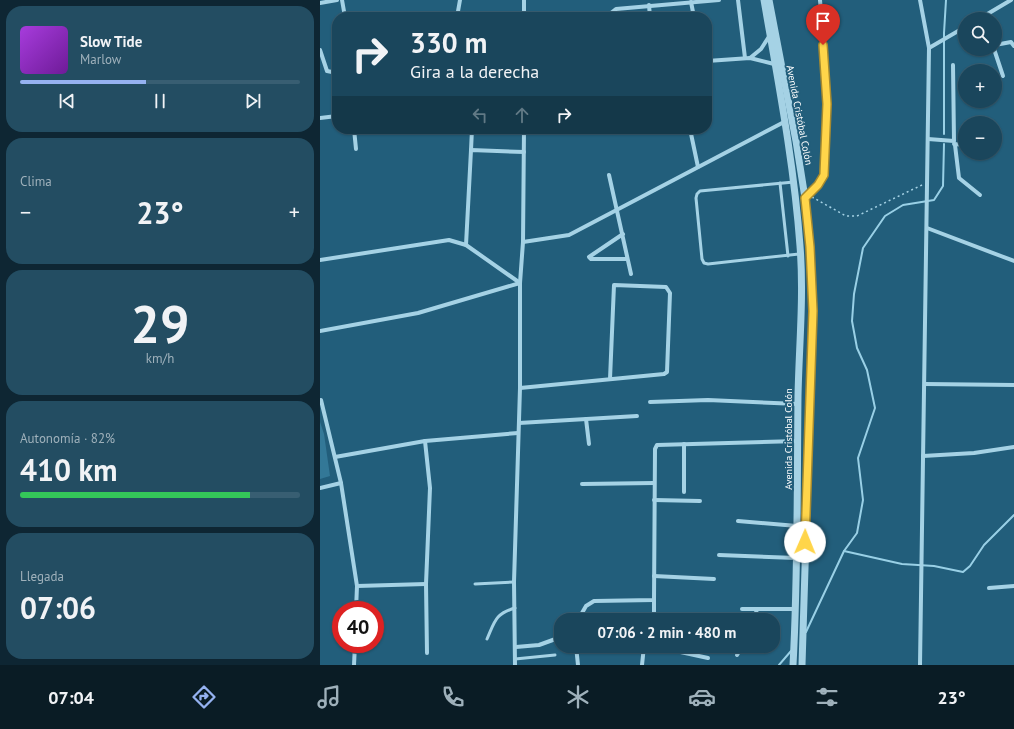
<!DOCTYPE html>
<html lang="es">
<meta charset="utf-8">
<style>
:root{--surface:#1a465c;--page:#234d62;--text:#f1f3f6;--muted:#9fb1bb;--line:#385e72;--accent:#95b2f1}
body{margin:0;font-family:"PT Sans",sans-serif;background:var(--page);color:var(--text);height:100vh;display:flex;flex-direction:column;font-size:15px;white-space:nowrap}
*{box-sizing:border-box;margin:0}
p{font-size:13px;color:var(--muted)}
.icon{flex:none;width:22px;height:22px;fill:none;stroke:currentColor;stroke-width:2;stroke-linecap:round;stroke-linejoin:round}
.map{position:relative;flex:1;overflow:hidden}
.side{display:flex;flex-direction:column;gap:6px;padding:6px;background:#0e2633;width:320px}
.side>*{flex:none}
.guide{position:absolute;left:12px;top:12px;width:380px;height:122px;border-radius:16px;box-shadow:0 1px 3px #0004,0 0 0 1px var(--line);background:#1a465c;color:var(--text);overflow:hidden}
.buttons{position:absolute;left:638px;top:12px;display:grid;gap:8px}
.buttons a{display:grid;place-items:center;width:44px;height:44px;border-radius:50%;background:var(--surface);box-shadow:0 1px 3px #0004,0 0 0 1px var(--line);font-size:20px}
.speed{position:absolute;left:12px;top:601px;display:flex;gap:8px;font-size:20px;font-weight:700;text-align:center}
.speed>*{display:grid;place-content:center;width:52px;height:52px;border-radius:50%;background:var(--surface);box-shadow:0 1px 3px #0004,0 0 0 1px var(--line);line-height:1}
.speed .limit{border:6px solid #d22;background:#fff;color:#111}
.pin{position:absolute;display:grid;place-items:center;width:34px;height:34px;color:#fff;margin:-41px -17px;border-radius:50% 50% 50% 0;rotate:-45deg;box-shadow:0 0 4px #0007}
.pin .icon{rotate:45deg}
.me{position:absolute;width:44px;margin:-22px;rotate:1deg;stroke-linejoin:round;filter:drop-shadow(0 0 3px #0008)}
.turn{display:flex;align-items:center;gap:14px;height:84px;padding:0 12px;font-size:18px}
.turn .icon{width:52px;height:52px;stroke-width:2.5}
.turn b{display:block;font-size:28px;line-height:34px}
.lanes{display:flex;align-items:center;height:38px;padding:0 12px;background:#0003;justify-content:center;gap:20px;direction:ltr}
.lanes .off{opacity:.35}
.big{font-size:30px;font-weight:600;line-height:1.1}
.side .card{flex:1;display:flex;flex-direction:column;justify-content:center;gap:6px;min-width:0;padding:0 14px;border-radius:16px;background:var(--page)}
.side .dial{align-items:center;gap:0}
.dial b{font-size:52px;line-height:1}
.song{display:flex;align-items:center;gap:12px}
.cover{width:48px;height:48px;border-radius:6px;background:linear-gradient(135deg,hsl(280 70% 55%),hsl(280 70% 35%))}
.played{height:4px;border-radius:2px;background:linear-gradient(90deg,var(--accent) 45%,var(--line) 45%)}
.keys{display:flex;justify-content:space-around;direction:ltr}
.heat{display:flex;justify-content:space-between;align-items:center;font-size:22px;direction:ltr}
.charge{height:6px;border-radius:3px;background:linear-gradient(90deg,#34c759 82%,var(--line) 0)}
.trip{position:absolute;left:234px;top:613px;width:226px;height:40px;border-radius:16px;background:var(--surface);box-shadow:0 1px 3px #0004,0 0 0 1px var(--line);font-weight:600;line-height:40px;text-align:center}
.tab-bar{display:flex;height:64px;justify-content:space-around;align-items:center;background:#0a1c25;color:var(--muted)}
.tab-bar .icon{width:28px;height:28px}
.tab-bar .on{color:var(--accent)}
.tab-bar b{font-size:18px;color:var(--text)}
main{display:flex;flex:1;min-height:0}
.map>svg:first-child{display:block}
.park{fill:#337897}
.lines{fill:none;stroke-linecap:round;stroke-linejoin:round}
.stream{stroke:#99d0e6;stroke-width:2}
.path{stroke:#a5d2e5;stroke-width:1.5;stroke-dasharray:2 3;stroke-linecap:butt}
.service{stroke:#a5d2e5;stroke-width:3}
.minor{stroke:#a5d2e5;stroke-width:4}
.tertiary{stroke:#a5d2e5;stroke-width:7}
.route-casing{stroke:#a68a30;stroke-width:10}
.route{stroke:#ffd54a;stroke-width:7}
.labels{text-anchor:middle;stroke-width:4;stroke-linejoin:round;paint-order:stroke}
.street-label{font-size:10px;fill:#fff;stroke:#225e7b}
</style>
<main>
<section class="side">
<div class="card">
<div class="song"><i class="cover"></i><div><b>Slow Tide</b><p>Marlow</p></div></div>
<div class="played"></div>
<div class="keys"><svg class="icon" aria-label="previous" viewBox="0 0 24 24"><path d="M18 5L8 12l10 7zM5 5v14"/></svg><svg class="icon" aria-label="pause" viewBox="0 0 24 24"><path d="M8 5v14M16 5v14"/></svg><svg class="icon" aria-label="next" viewBox="0 0 24 24"><path d="M6 5l10 7-10 7zM19 5v14"/></svg></div>
</div>
<div class="card"><p>Clima</p>
<div class="heat"><a>−</a><b class="big">23°</b><a>+</a></div>
</div>
<div class="card dial"><b>29</b><p>km/h</p></div>
<div class="card"><p>Autonomía · 82%</p><b class="big">410 km</b><div class="charge"></div></div>
<div class="card"><p>Llegada</p><b class="big">07:06</b></div>
</section>
<div class="map">
<svg width="694" height="665" viewBox="0 0 694 665">
<rect width="100%" height="100%" fill="#225e7b"/>
<path class="park" d="M0,422L4,434L10,476L0,479Z"/>
<g class="lines">
<g class="stream">
<path d="M624,134V33L626,0"/>
<path d="M524,551L582,564L614,566L643,572L650,566L664,545L694,515"/>
<path d="M486,632L524,551L537,533L543,500L538,458L555,408L547,370L537,348L532,321L534,294L543,248L565,216L583,205L614,200L623,186L624,144"/>
<path d="M459,665L471,651"/>
</g>
<path class="path" d="M492,197L526,216H537L602,185"/>
<g class="service">
<path d="M474,182L380,191L377,194L376,198L382,259L384,263L388,264L479,254"/>
<path d="M460,183L468,256"/>
<path d="M155,584L194,582"/>
<path d="M167,639C175,621 175,614 195,608"/>
<path d="M195,659L235,655"/>
</g>
<g class="minor">
<path d="M22,0L25,17"/>
<path d="M204,0V17"/>
<path d="M418,0L425,58"/>
<path d="M600,0L609,48L600,665"/>
<path d="M371,2L374,17"/>
<path d="M0,3L17,0"/>
<path d="M329,5L330,17"/>
<path d="M137,17L140,0"/>
<path d="M292,17L291,13L296,9L399,0"/>
<path d="M659,19L691,0"/>
<path d="M675,45L691,42L694,46"/>
<path d="M609,48L645,27"/>
<path d="M674,49L683,76"/>
<path d="M0,50L7,71L17,73"/>
<path d="M430,58L441,49L450,35"/>
<path d="M387,61L430,58L454,64"/>
<path d="M0,118L17,116"/>
<path d="M34,129L36,149"/>
<path d="M370,129L378,167"/>
<path d="M608,139L634,141L633,65"/>
<path d="M634,144L645,145"/>
<path d="M635,145L639,178L660,195"/>
<path d="M151,150L152,129"/>
<path d="M289,175L311,274"/>
<path d="M485,198L498,185L504,175L507,135L506,71L500,0"/>
<path d="M607,228L694,261"/>
<path d="M303,234L269,257L271,259H307"/>
<path d="M203,242L249,235L466,121"/>
<path d="M146,245L151,150L204,152"/>
<path d="M0,260L129,240L146,245L200,283"/>
<path d="M0,331L98,313L200,283"/>
<path d="M605,384L694,385"/>
<path d="M200,388L344,374L347,372L350,293L346,287L294,285L290,379"/>
<path d="M1,400L21,483L37,586L36,610"/>
<path d="M330,402L388,400L478,404"/>
<path d="M266,419L269,444"/>
<path d="M199,423L317,416"/>
<path d="M105,441L110,488L106,584L107,653"/>
<path d="M364,444V492"/>
<path d="M603,456L654,453L694,447"/>
<path d="M15,457L105,441L198,433"/>
<path d="M262,484L334,483"/>
<path d="M0,488L21,483"/>
<path d="M334,500L380,501"/>
<path d="M418,521L477,526"/>
<path d="M399,555L476,558"/>
<path d="M334,576L394,579"/>
<path d="M37,586L106,584"/>
<path d="M669,588L694,586"/>
<path d="M334,600V620"/>
<path d="M422,609H475"/>
<path d="M258,620L266,606L274,601L334,600L335,449L337,445L478,441"/>
<path d="M434,620L437,609"/>
<path d="M256,646L258,665"/>
<path d="M333,646L388,658"/>
<path d="M196,647L219,645L241,637"/>
<path d="M417,655L422,646"/>
<path d="M34,665L35,644"/>
<path d="M195,665L194,582L200,388V283L203,242L204,129"/>
<path d="M322,665L324,646"/>
</g>
<g class="tertiary">
<path d="M444,0C458,81 474,163 480,246C484,296 479,346 478,396C477,486 478,576 473,665"/>
<path d="M449,0L476,141L485,198L490,247L493,311L482,665"/>
</g>
</g>
<g class="lines">
<g class="route-casing">
<path id="route" d="M485,542L493,311L490,247L485,198L498,185L504,175L507,104L503,45"/>
</g>
<use href="#route" class="route"/>
</g>
<g class="labels">
<g class="street-label">
<text transform="translate(480 115) rotate(79)" y="4">Avenida Cristóbal Colón</text>
<text transform="translate(468 439) rotate(-90)" y="4">Avenida Cristóbal Colón</text>
</g>
</g>
</svg>
<div class="buttons">
<a><svg class="icon" aria-label="search" viewBox="0 0 24 24"><circle cx="10" cy="10" r="6"/><path d="M15 15l6 6"/></svg></a>
<a>+</a>
<a>−</a>
</div>
<div class="speed"><div class="limit">40</div></div>
<div class="pin" style="left:503px;top:45px;background:#d93025"><svg class="icon" aria-label="arrive" viewBox="0 0 24 24"><path d="M6 21V4h12l-3 4 3 4H6"/></svg></div>
<svg class="me" style="left:485px;top:542px" viewBox="-20 -20 40 40"><circle r="19" fill="#fff"/><path d="M0-13L10 11 0 6-10 11z" fill="#ffd54a"/></svg>
<div class="trip">07:06 · 2 min · 480 m</div>
<div class="guide">
<div class="turn"><svg class="icon" aria-label="right" viewBox="0 0 24 24"><path d="M7 20v-9h11M14 6l5 5-5 5"/></svg><div><b>330 m</b>Gira a la derecha</div></div>
<div class="lanes"><svg class="icon off" aria-label="left" viewBox="0 0 24 24"><path d="M17 20v-9H6M10 6l-5 5 5 5"/></svg><svg class="icon off" aria-label="ahead" viewBox="0 0 24 24"><path d="M12 20V5M6 11l6-6 6 6"/></svg><svg class="icon" aria-label="right" viewBox="0 0 24 24"><path d="M7 20v-9h11M14 6l5 5-5 5"/></svg></div>
</div>
</div>
</main>
<nav class="tab-bar">
<b>07:04</b>
<svg class="icon on" aria-label="directions" viewBox="0 0 24 24"><path d="M12 3l9 9-9 9-9-9zM9 14v-3h6M13 9l2 2-2 2"/></svg>
<svg class="icon" aria-label="music" viewBox="0 0 24 24"><path d="M9 18V5l10-2v13"/><circle cx="6" cy="18" r="3"/><circle cx="16" cy="16" r="3"/></svg>
<svg class="icon" aria-label="phone" viewBox="0 0 24 24"><path d="M5 4h4l2 5-3 2q2 4 5 5l2-3 5 2v4C11 20 4 13 5 4z"/></svg>
<svg class="icon" aria-label="climate" viewBox="0 0 24 24"><path d="M12 3v18M4 7l16 10M4 17L20 7"/></svg>
<svg class="icon" aria-label="car" viewBox="0 0 24 24"><path d="M5 17H2v-5l4-1 3-4h7l3 4 3 1v5h-3M9 17h6M6 11h13"/><circle cx="7" cy="17" r="2"/><circle cx="17" cy="17" r="2"/></svg>
<svg class="icon" aria-label="filters" viewBox="0 0 24 24"><path d="M4 7h16M4 17h16"/><circle cx="9" cy="7" r="2"/><circle cx="15" cy="17" r="2"/></svg>
<b>23°</b>
</nav>
